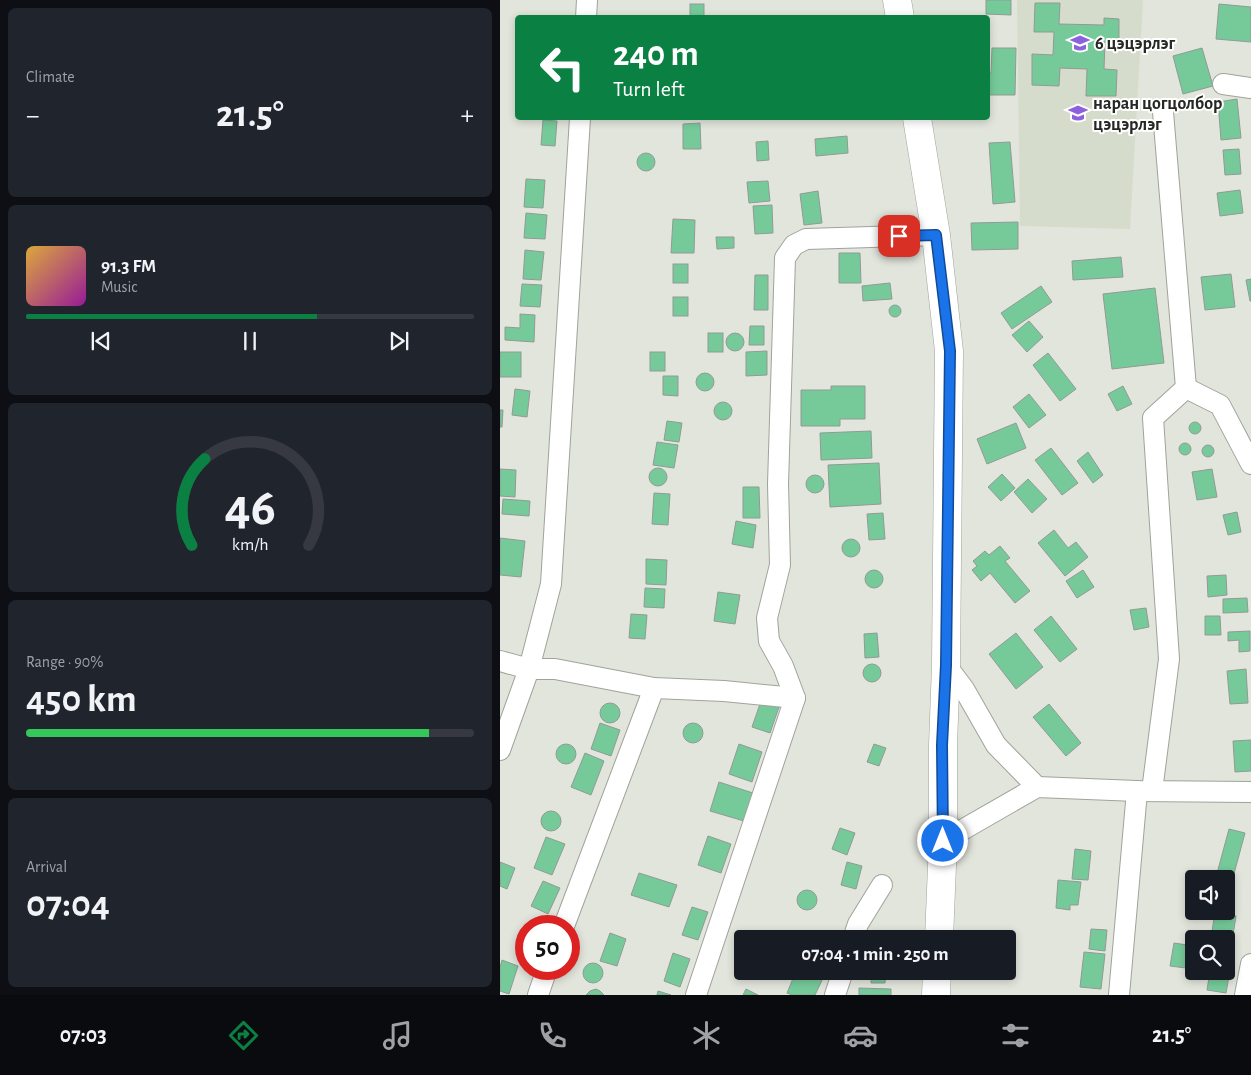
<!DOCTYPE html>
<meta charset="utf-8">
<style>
:root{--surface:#171b24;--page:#20242c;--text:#f1f3f6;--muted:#9ea1a6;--line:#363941;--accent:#0b8043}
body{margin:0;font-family:"Alegreya Sans",sans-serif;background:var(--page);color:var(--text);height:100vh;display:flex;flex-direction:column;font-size:19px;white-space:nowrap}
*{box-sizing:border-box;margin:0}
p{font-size:16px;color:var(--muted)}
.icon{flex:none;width:28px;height:28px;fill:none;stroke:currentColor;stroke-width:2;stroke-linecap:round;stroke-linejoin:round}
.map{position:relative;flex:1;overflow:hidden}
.drawer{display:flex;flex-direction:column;gap:8px;padding:8px;background:#0d0f14;width:500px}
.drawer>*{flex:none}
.banner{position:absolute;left:15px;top:15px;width:475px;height:105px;border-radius:5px;box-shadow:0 2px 8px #0003;background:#0b8043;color:#fff;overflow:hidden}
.fabs{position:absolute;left:685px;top:870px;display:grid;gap:10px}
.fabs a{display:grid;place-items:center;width:50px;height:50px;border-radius:5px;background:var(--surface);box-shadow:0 2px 8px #0003;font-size:25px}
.speed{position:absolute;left:15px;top:915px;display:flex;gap:10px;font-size:25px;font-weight:700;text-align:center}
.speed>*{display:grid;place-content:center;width:65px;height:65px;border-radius:50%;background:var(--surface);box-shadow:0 2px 8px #0003;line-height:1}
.speed .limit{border:8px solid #d22;background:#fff;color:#111}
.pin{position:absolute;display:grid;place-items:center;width:42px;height:42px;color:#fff;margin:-21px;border-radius:10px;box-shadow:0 2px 8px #0006}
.me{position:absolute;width:55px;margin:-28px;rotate:0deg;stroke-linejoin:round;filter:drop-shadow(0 0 4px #0008)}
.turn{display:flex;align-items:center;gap:18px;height:105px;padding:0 15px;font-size:22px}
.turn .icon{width:65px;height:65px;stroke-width:2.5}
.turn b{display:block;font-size:35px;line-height:42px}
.big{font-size:38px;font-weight:700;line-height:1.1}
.drawer .card{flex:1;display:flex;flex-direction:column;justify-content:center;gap:8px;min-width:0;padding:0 18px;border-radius:8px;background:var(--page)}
.drawer .dial{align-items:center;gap:0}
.dial svg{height:130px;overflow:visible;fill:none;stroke:var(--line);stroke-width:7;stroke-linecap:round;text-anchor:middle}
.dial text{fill:var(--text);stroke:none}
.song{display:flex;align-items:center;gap:15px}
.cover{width:60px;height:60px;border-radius:8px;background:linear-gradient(135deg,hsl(40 70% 55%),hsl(300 70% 35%))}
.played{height:5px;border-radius:2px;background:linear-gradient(90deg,var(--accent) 65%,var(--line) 65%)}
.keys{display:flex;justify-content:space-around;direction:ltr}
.heat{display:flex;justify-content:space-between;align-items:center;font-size:28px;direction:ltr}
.charge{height:8px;border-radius:4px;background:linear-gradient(90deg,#34c759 90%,var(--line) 0)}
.trip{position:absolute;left:234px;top:930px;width:282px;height:50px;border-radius:5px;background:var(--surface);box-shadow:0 2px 8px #0003;font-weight:700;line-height:50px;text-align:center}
.dock{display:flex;height:80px;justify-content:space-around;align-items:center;background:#090b0e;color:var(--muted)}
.dock .icon{width:35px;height:35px}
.dock .current{color:var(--accent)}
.dock b{font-size:22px;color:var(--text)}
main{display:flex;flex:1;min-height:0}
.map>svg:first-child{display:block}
.built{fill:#d6dccc}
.building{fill:#76ca9a;stroke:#919a95}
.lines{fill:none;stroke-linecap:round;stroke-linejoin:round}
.street-casing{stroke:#a0a39b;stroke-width:22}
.secondary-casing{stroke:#a0a39b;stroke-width:29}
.street{stroke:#fff;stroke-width:20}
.secondary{stroke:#fff;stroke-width:28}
.route-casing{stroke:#114b97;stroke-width:12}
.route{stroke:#1a73e8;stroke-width:9}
.labels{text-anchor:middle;stroke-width:4;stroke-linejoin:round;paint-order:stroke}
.poi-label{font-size:18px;font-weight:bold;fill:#262824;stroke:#fff;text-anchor:start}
</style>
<main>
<section class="drawer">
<div class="card"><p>Climate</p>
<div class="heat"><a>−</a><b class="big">21.5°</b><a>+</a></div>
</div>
<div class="card">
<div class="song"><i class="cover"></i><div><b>91.3 FM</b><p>Music</p></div></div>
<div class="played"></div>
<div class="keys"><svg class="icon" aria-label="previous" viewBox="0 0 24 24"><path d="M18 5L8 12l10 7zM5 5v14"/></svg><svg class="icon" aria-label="pause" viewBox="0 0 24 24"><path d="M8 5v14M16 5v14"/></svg><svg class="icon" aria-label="next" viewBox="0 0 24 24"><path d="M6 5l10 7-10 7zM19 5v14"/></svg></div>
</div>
<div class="card dial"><svg viewBox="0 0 100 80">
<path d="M14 69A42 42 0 1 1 86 69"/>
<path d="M14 69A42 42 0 0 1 22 16" stroke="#0b8043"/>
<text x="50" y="56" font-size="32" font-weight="700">46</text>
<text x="50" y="72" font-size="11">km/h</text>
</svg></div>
<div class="card"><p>Range · 90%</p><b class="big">450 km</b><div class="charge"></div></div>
<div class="card"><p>Arrival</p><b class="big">07:04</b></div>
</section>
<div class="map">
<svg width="751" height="995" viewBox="0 0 751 995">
<rect width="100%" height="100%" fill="#e2e5dc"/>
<path class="built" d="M517,0H643L630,229L520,226Z"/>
<g class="building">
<path d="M486,0H511V15L486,14Z"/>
<path d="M535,3H560L559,24L604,25V18L619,19V42H605L604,69L617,70L616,96H586L587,69L560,68L559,86L532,85V54L553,55L554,32H534Z"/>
<rect x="190" y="4" width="14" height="14"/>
<path d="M719,4L751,7V42L716,39Z"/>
<path d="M492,48H516L515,95H488V73H491Z"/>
<path d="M702,48L713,86L683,94L673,56Z"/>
<path d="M737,99L741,138L721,140L718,102Z"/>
<path d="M43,120L57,121L55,146L41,145Z"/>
<path d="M200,123L201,149H183V124Z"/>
<path d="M347,136L348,153L316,156L315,139Z"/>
<path d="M268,141L269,160L257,161L256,142Z"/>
<path d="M510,142L515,202L493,204L489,143Z"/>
<path d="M739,149L741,174L725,175L723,150Z"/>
<circle cx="146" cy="162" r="9"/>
<path d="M26,179L45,180L43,208L24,207Z"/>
<path d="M268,181L270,201L249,203L247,182Z"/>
<path d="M740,190L743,213L720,216L717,193Z"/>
<path d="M318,191L322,223L304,225L300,194Z"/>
<path d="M272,205L273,233L255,234L253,206Z"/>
<path d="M26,213L47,215L45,239L24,238Z"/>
<path d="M173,219L195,220L194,253H171Z"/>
<path d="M518,222V249L472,250L471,223Z"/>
<path d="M216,237H234V248L217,249Z"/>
<path d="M25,250L44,252L41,280L23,279Z"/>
<path d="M339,253H360L361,283H339Z"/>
<path d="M621,257L623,277L573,280L572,261Z"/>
<rect x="173" y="264" width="15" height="19"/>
<path d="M731,274L735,307L705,310L701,277Z"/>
<path d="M255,275H268V310H254Z"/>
<path d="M751,279V301H750L746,280Z"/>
<path d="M390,283L392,299L363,301L362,286Z"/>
<path d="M22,284L42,285L40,307L20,306Z"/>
<path d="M541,286L552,302L512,329L501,313Z"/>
<path d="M655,288L664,363L612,369L603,294Z"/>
<rect x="173" y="297" width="15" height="19"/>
<circle cx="395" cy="311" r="6"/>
<path d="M20,314L35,315L34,342L5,340V327L20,328Z"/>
<path d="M529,321L543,337L527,352L512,335Z"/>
<path d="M250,326H264V345H249Z"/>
<circle cx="235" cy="342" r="9"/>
<rect x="208" y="333" width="15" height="19"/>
<path d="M267,351V375L246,376V352Z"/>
<rect x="0" y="352" width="21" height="25"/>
<rect x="150" y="352" width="15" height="19"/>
<path d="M548,353L576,389L560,401L533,365Z"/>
<circle cx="205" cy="382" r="9"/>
<path d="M163,376H178V396L163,395Z"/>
<path d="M331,386H365V419H340V426H301V390H331Z"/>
<path d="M623,386L632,404L617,411L608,394Z"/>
<path d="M15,389L30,391L27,417L12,415Z"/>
<path d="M529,394L546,415L529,428L513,407Z"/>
<circle cx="223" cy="411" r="9"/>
<path d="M0,410H3L2,427H0Z"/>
<path d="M167,421L182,423L179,442L164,440Z"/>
<circle cx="695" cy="428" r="6"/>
<path d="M516,423L526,448L487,464L477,439Z"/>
<path d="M371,431L372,458L321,460L320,433Z"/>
<path d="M157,442L178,445L174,468L153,465Z"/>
<circle cx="685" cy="449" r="6"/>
<circle cx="708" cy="451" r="6"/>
<path d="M551,448L578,483L562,495L535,460Z"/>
<path d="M588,452L603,475L593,483L577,461Z"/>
<path d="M379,463L381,504L330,507L328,465Z"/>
<circle cx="158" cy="477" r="9"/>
<path d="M0,469L16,470L15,497L0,496Z"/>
<path d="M712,469L717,497L697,500L692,472Z"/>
<path d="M502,474L515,488L501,501L488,487Z"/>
<circle cx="315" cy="484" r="9"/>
<path d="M528,479L547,499L532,513L514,492Z"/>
<path d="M243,487H259L260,518H243Z"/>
<path d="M154,493L170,494L168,525L152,524Z"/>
<path d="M3,499L30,501L29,516L2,514Z"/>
<path d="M737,512L741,532L728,535L723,515Z"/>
<path d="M383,513L385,539L369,540L367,514Z"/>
<path d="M236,521L256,525L253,548L232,544Z"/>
<path d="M554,530L568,548L576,542L588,557L565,576L538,543Z"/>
<path d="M0,538L25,541L21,577L0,575Z"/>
<circle cx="351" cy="548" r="9"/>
<path d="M500,546L510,558L505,561L530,591L515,603L490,573L481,581L472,570L477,566L473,561L485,551L489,555Z"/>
<path d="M146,559L167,560L166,585L146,584Z"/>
<circle cx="374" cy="579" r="9"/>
<path d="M583,570L594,587L577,598L566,581Z"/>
<path d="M726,575L727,595L708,597L707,576Z"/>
<path d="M145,588L165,589L164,608L144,607Z"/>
<path d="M218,592L240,595L235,624L214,621Z"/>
<path d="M747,598L748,612L723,613V599Z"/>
<path d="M646,608L649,627L634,630L630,610Z"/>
<path d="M131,614L147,615L145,639L129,638Z"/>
<path d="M551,616L577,649L560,662L534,630Z"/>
<path d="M705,616H720L721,635H705Z"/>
<path d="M750,631V651L739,652V640L728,641V632Z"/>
<path d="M377,633L379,657L365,658L364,634Z"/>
<path d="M516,633L543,667L516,689L489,654Z"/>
<circle cx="372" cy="673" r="9"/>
<path d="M746,669L748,703L730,704L727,671Z"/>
<path d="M261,701L279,707L270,733L252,727Z"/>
<circle cx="110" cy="713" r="10"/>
<path d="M549,704L581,743L566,756L533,717Z"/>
<circle cx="193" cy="733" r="10"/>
<path d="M100,723L120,730L111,756L91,749Z"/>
<path d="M751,740V771L735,772L733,741Z"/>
<circle cx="66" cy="754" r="10"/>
<path d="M239,744L262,752L252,782L229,774Z"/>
<path d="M374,744L386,748L379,766L367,762Z"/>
<path d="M85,753L104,761L91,795L71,787Z"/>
<path d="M219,782L253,793L244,821L210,811Z"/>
<circle cx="51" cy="821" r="10"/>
<path d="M340,828L355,833L347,855L332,849Z"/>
<path d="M729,829L745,833L732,881L716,877Z"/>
<path d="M208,836L231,844L221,873L198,865Z"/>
<path d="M46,837L65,844L52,875L34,868Z"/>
<path d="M575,849L591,851L588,880L572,879Z"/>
<path d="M0,862L15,868L7,889L0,886Z"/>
<path d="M347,862L362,866L356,889L341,885Z"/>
<path d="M139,873L177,885L169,907L131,895Z"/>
<path d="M558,880L581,882L578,905H570V910L556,908Z"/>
<path d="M43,881L60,888L48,914L31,906Z"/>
<circle cx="307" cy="900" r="10"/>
<path d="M192,907L208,912L198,940L182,935Z"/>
<path d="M715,912L736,916L732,941L726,940V939L711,938Z"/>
<path d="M591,929L607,930L605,951L589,949Z"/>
<path d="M110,933L126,939L117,966L100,961Z"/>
<path d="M674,943L694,946V969L670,966Z"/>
<path d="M584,952L605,954L601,989L580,987Z"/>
<path d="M173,953L190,959L180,987L164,981Z"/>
<path d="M2,960L18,966L9,994L0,991V967Z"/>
<path d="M726,960H732L726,993L707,990L710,971H726Z"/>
<circle cx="93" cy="973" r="10"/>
<path d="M296,971H318L325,974L315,995H292L287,993Z"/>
<path d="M371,971H386L385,983H371Z"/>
<path d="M359,988L391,989V995H359Z"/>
<path d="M96,989L100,991L104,995H86L90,991Z"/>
<path d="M246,989L258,995H243Z"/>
<path d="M158,991L171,995H157Z"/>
</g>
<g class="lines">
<g class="street-casing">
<g id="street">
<path d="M86,18L87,0"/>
<path d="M723,84L751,88"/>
<path d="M663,112L686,388"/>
<path d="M686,388L720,405L751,464"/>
<path d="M0,661L29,669H55L154,688L224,691L295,698"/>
<path d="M446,665L464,689L496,745L537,787"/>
<path d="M0,750L29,669L51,584L80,118"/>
<path d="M652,791L669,659L653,418L686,388"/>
<path d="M443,841L537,787L637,791L751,792"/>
<path d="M64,926L154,688"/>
<path d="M353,939L358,924L382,885"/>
<path d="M38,995L47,969"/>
<path d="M196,995L295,698L283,666L269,641L267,618L280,565L278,484L285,258L294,245L306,239L436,235"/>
<path d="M335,995L343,971"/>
<path d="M619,995L637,791"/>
<path d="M745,995L751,964"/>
</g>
</g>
<g class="secondary-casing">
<g id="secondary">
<path d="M397,0L400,18"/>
<path d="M417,118L436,235L449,351L446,665L443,745V841L439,939"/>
<path d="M436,995L437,971"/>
</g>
</g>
<use href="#street" class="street"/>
<use href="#secondary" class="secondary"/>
</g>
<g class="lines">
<g class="route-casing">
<path id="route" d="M399,236L436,235L450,351L446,665L442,745L443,841"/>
</g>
<use href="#route" class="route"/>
</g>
<defs>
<g id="school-bare" transform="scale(1.5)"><path d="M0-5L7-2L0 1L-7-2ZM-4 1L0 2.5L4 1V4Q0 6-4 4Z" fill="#8c62dc" stroke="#fff" stroke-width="2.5" paint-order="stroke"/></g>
</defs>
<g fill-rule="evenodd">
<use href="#school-bare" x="580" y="43"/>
<use href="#school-bare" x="578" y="113"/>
</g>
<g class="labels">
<g class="poi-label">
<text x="595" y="49">6 цэцэрлэг</text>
<text x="593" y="109">наран цогцолбор<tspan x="593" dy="21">цэцэрлэг</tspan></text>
</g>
</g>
</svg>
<div class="fabs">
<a><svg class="icon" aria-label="sound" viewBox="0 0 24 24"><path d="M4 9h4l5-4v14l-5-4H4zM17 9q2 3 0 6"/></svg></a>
<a><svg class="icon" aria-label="search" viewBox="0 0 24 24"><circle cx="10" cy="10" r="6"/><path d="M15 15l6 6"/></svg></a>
</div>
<div class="speed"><div class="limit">50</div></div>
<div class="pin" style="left:399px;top:236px;background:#d93025"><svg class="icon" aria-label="arrive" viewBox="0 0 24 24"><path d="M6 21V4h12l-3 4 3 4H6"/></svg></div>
<svg class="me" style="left:443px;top:841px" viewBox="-20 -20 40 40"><circle r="17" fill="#1a73e8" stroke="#fff" stroke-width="3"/><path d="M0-11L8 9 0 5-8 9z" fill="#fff"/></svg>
<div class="trip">07:04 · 1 min · 250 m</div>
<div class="banner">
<div class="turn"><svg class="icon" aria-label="left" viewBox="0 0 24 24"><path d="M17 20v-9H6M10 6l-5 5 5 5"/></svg><div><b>240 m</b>Turn left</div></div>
</div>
</div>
</main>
<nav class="dock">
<b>07:03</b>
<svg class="icon current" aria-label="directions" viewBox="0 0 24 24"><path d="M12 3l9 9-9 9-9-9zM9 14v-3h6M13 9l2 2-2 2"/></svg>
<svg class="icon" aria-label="music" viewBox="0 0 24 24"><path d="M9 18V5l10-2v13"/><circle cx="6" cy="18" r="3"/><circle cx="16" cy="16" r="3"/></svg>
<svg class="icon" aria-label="phone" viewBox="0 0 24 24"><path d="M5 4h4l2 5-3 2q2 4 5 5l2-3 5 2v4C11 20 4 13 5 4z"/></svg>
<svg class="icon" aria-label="climate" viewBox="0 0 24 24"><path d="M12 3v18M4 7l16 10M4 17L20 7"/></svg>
<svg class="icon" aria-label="car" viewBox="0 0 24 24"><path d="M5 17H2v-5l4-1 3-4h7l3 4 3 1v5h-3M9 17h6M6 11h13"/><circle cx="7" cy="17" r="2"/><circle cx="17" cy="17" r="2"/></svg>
<svg class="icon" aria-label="filters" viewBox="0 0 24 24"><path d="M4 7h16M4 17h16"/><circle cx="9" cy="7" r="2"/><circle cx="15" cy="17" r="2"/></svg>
<b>21.5°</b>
</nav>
